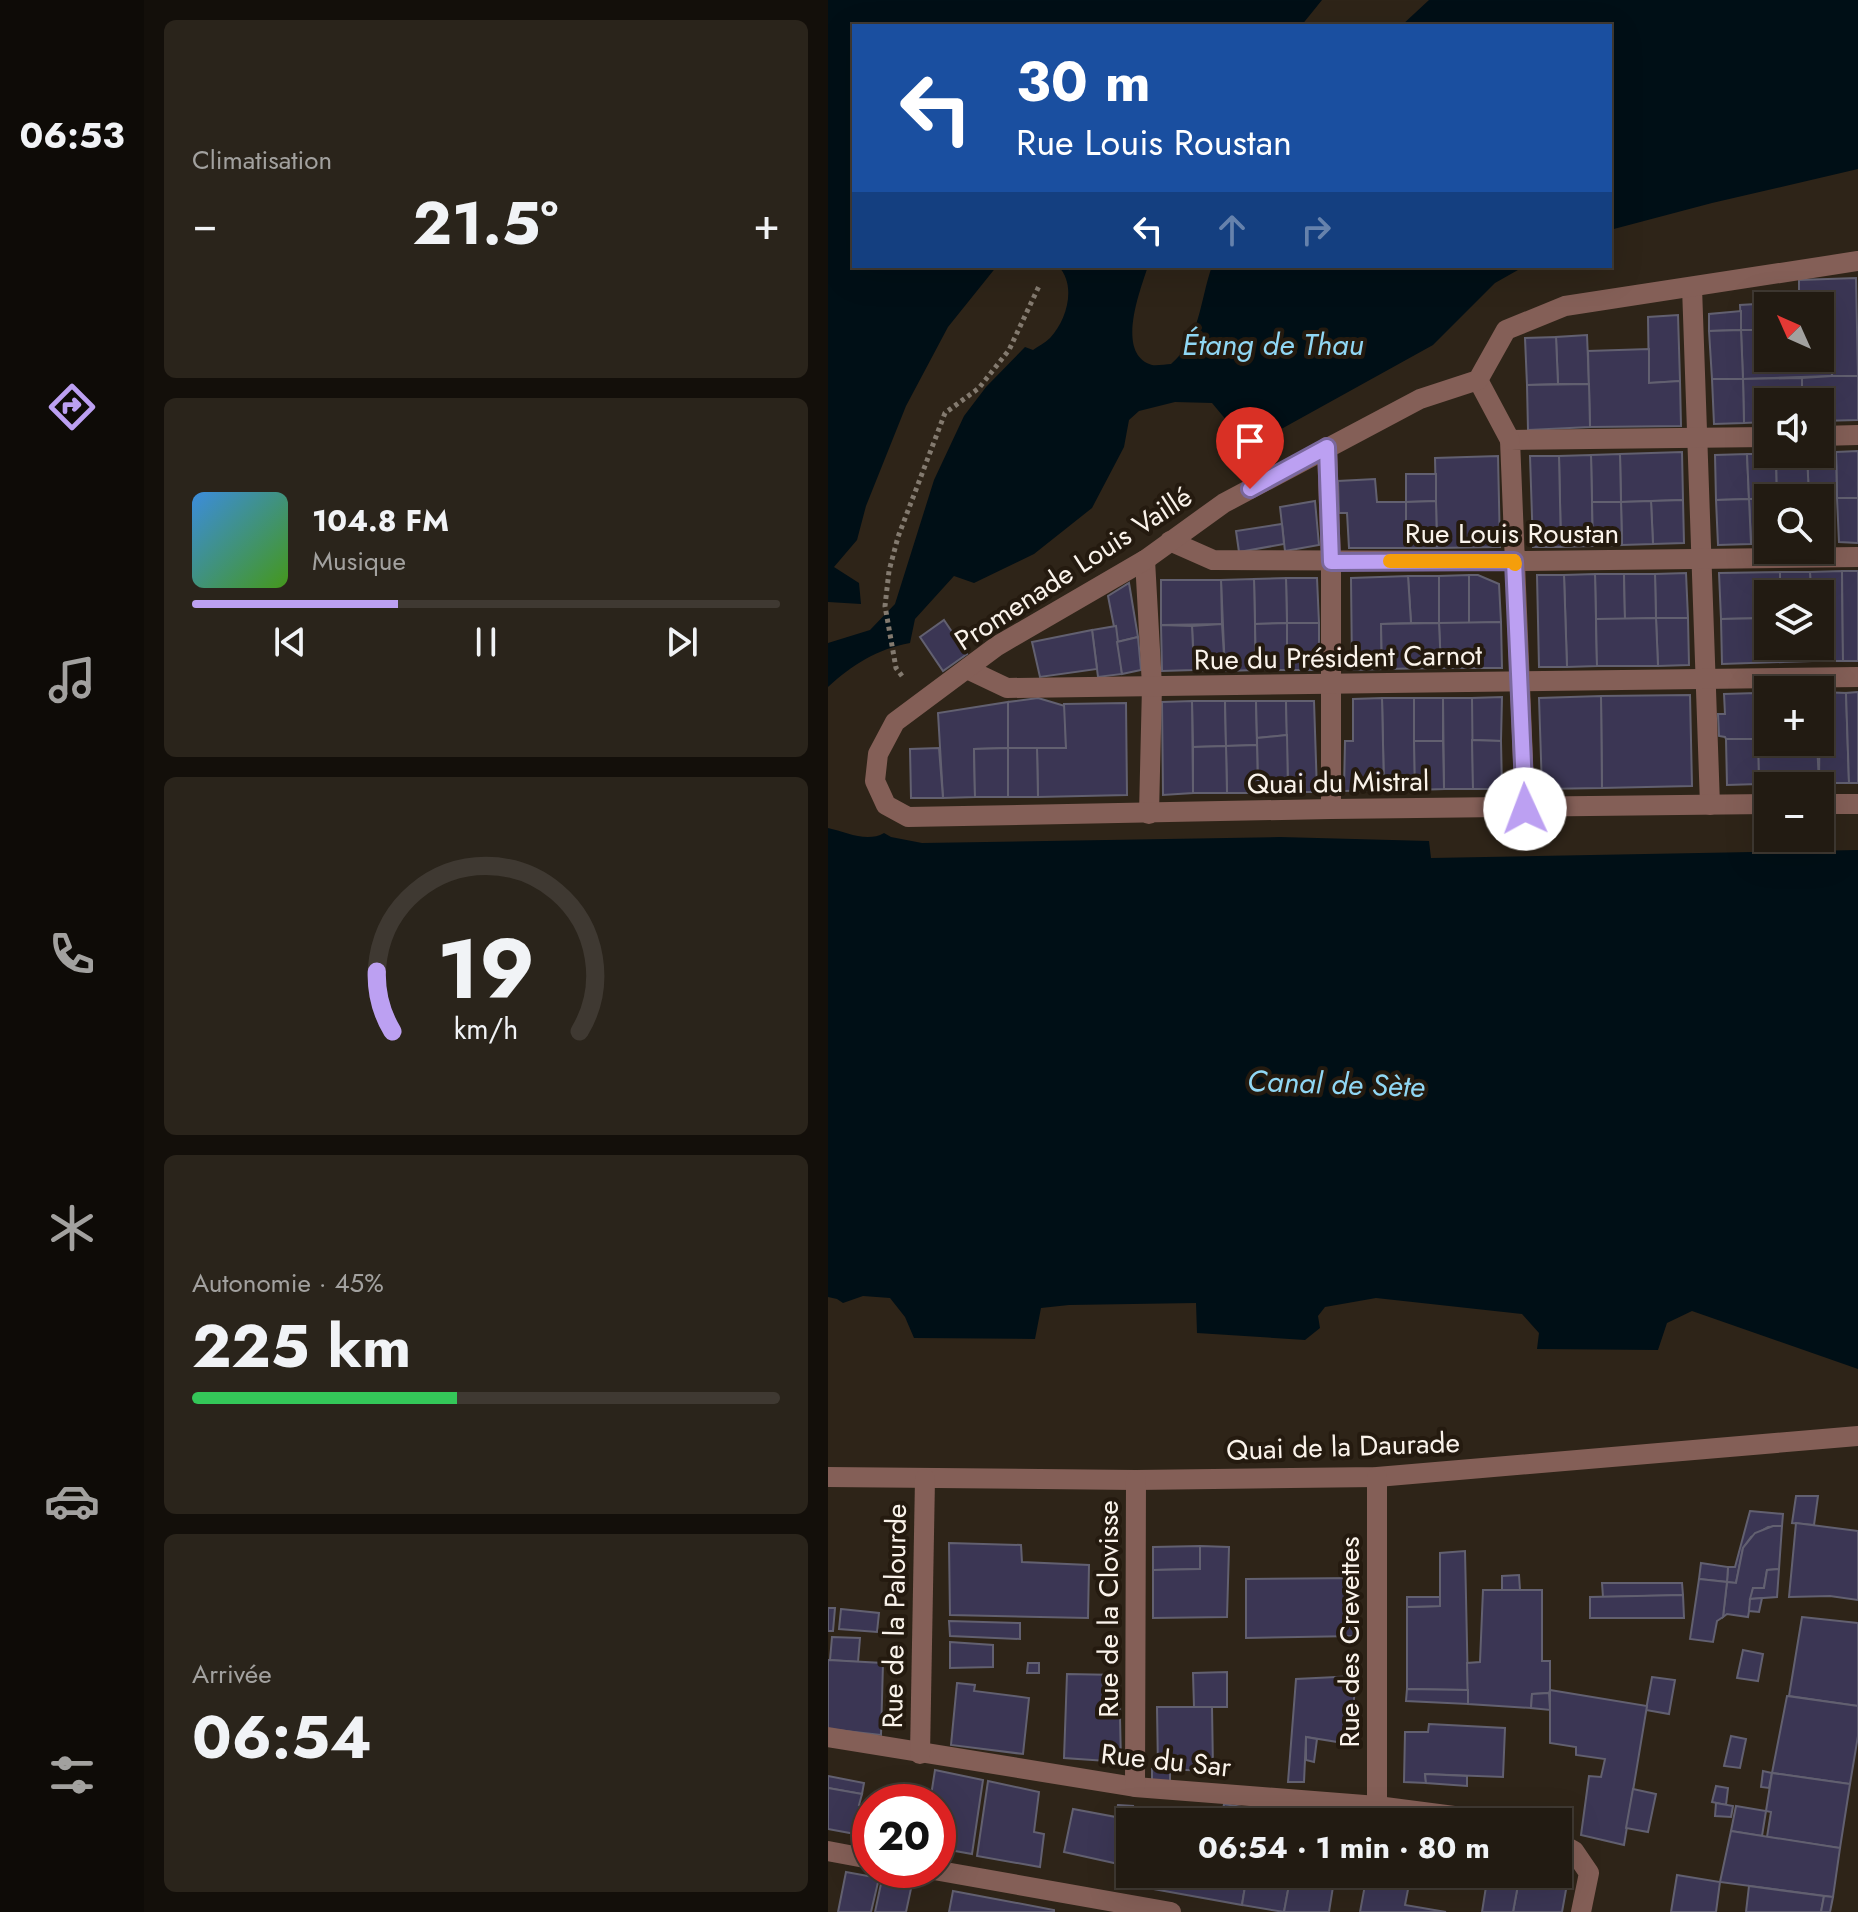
<!DOCTYPE html>
<html lang="fr">
<meta charset="utf-8">
<style>
:root{--surface:#221b12;--page:#2a241b;--text:#f1f3f6;--muted:#a2a19f;--line:#3f3932;--accent:#bca0f2}
body{margin:0;font-family:Jost,sans-serif;background:var(--page);color:var(--text);height:100vh;display:flex;flex-direction:column;font-size:30px;white-space:nowrap}
*{box-sizing:border-box;margin:0}
p{font-size:26px;color:var(--muted)}
.icon{flex:none;width:44px;height:44px;fill:none;stroke:currentColor;stroke-width:2;stroke-linecap:round;stroke-linejoin:round}
.map{position:relative;flex:1;overflow:hidden}
.panel{display:flex;flex-direction:column;gap:20px;padding:20px;background:#130f0a;width:684px}
.panel>*{flex:none}
.top-card{position:absolute;left:24px;top:24px;width:760px;height:244px;border-radius:0px;box-shadow:0 8px 32px #0002,0 0 0 2px var(--line);background:#1a4fa0;color:#fff;overflow:hidden}
.needle{width:52px;rotate:315deg}
.buttons{position:absolute;left:926px;top:292px;display:grid;gap:16px}
.buttons a{display:grid;place-items:center;width:80px;height:80px;border-radius:0px;background:var(--surface);box-shadow:0 8px 32px #0002,0 0 0 2px var(--line);font-size:40px}
.speed{position:absolute;left:24px;top:1784px;display:flex;gap:16px;font-size:40px;font-weight:700;text-align:center}
.speed>*{display:grid;place-content:center;width:104px;height:104px;border-radius:50%;background:var(--surface);box-shadow:0 8px 32px #0002,0 0 0 2px var(--line);line-height:1}
.speed .limit{border:12px solid #d22;background:#fff;color:#111}
.pin{position:absolute;display:grid;place-items:center;width:68px;height:68px;color:#fff;margin:-82px -34px;border-radius:50% 50% 50% 0;rotate:-45deg;box-shadow:0 0 8px #0007}
.pin .icon{rotate:45deg}
.me{position:absolute;width:88px;margin:-44px;rotate:358deg;stroke-linejoin:round;filter:drop-shadow(0 0 6px #0008)}
.turn{display:flex;align-items:center;gap:28px;height:168px;padding:0 32px;font-size:36px}
.turn .icon{width:104px;height:104px;stroke-width:2.5}
.turn b{display:block;font-size:56px;line-height:68px}
.lanes{display:flex;align-items:center;height:76px;padding:0 32px;background:#0003;justify-content:center;gap:40px;direction:ltr}
.lanes .off{opacity:.35}
.big{font-size:60px;font-weight:700;line-height:1.1}
.panel .card{flex:1;display:flex;flex-direction:column;justify-content:center;gap:12px;min-width:0;padding:0 28px;border-radius:12px;background:var(--page)}
.panel .dial{align-items:center;gap:0}
.dial svg{height:208px;overflow:visible;fill:none;stroke:var(--line);stroke-width:7;stroke-linecap:round;text-anchor:middle}
.dial text{fill:var(--text);stroke:none}
.song{display:flex;align-items:center;gap:24px}
.cover{width:96px;height:96px;border-radius:12px;background:linear-gradient(135deg,hsl(210 70% 55%),hsl(100 70% 35%))}
.played{height:8px;border-radius:4px;background:linear-gradient(90deg,var(--accent) 35%,var(--line) 35%)}
.keys{display:flex;justify-content:space-around;direction:ltr}
.heat{display:flex;justify-content:space-between;align-items:center;font-size:44px;direction:ltr}
.charge{height:12px;border-radius:6px;background:linear-gradient(90deg,#34c759 45%,var(--line) 0)}
.trip{position:absolute;left:288px;top:1808px;width:456px;height:80px;border-radius:0px;background:var(--surface);box-shadow:0 8px 32px #0002,0 0 0 2px var(--line);font-weight:700;line-height:80px;text-align:center}
main{display:flex;flex:1;min-height:0}
.tab-bar{display:flex;flex-direction:column;width:144px;justify-content:space-around;align-items:center;background:#0e0b07;color:var(--muted)}
.tab-bar .icon{width:56px;height:56px}
.tab-bar .selected{color:var(--accent)}
.tab-bar b{font-size:36px;color:var(--text)}
.map>svg:first-child{display:block}
.water{fill:#000f16}
.building{fill:#3b3654;stroke:#626070;stroke-width:2}
.lines{fill:none;stroke-linecap:round;stroke-linejoin:round}
.path{stroke:#837a6f;stroke-width:5;stroke-dasharray:4 4;stroke-linecap:butt}
.service{stroke:#845f57;stroke-width:20}
.minor{stroke:#845f57;stroke-width:20}
.route-casing{stroke:#7a689d;stroke-width:20}
.route{stroke:#bca0f2;stroke-width:14}
.slow{stroke:#f59e0b;stroke-width:14}
.labels{text-anchor:middle;stroke-width:8;stroke-linejoin:round;paint-order:stroke}
.street-label{font-size:28px;fill:#faf3eb;stroke:#241a0f}
.water-label{font-size:30px;font-style:italic;fill:#90d7f4;stroke:#241a0f}
</style>
<main>
<nav class="tab-bar">
<b>06:53</b>
<svg class="icon selected" aria-label="directions" viewBox="0 0 24 24"><path d="M12 3l9 9-9 9-9-9zM9 14v-3h6M13 9l2 2-2 2"/></svg>
<svg class="icon" aria-label="music" viewBox="0 0 24 24"><path d="M9 18V5l10-2v13"/><circle cx="6" cy="18" r="3"/><circle cx="16" cy="16" r="3"/></svg>
<svg class="icon" aria-label="phone" viewBox="0 0 24 24"><path d="M5 4h4l2 5-3 2q2 4 5 5l2-3 5 2v4C11 20 4 13 5 4z"/></svg>
<svg class="icon" aria-label="climate" viewBox="0 0 24 24"><path d="M12 3v18M4 7l16 10M4 17L20 7"/></svg>
<svg class="icon" aria-label="car" viewBox="0 0 24 24"><path d="M5 17H2v-5l4-1 3-4h7l3 4 3 1v5h-3M9 17h6M6 11h13"/><circle cx="7" cy="17" r="2"/><circle cx="17" cy="17" r="2"/></svg>
<svg class="icon" aria-label="filters" viewBox="0 0 24 24"><path d="M4 7h16M4 17h16"/><circle cx="9" cy="7" r="2"/><circle cx="15" cy="17" r="2"/></svg>
</nav>
<section class="panel">
<div class="card"><p>Climatisation</p>
<div class="heat"><a>−</a><b class="big">21.5°</b><a>+</a></div>
</div>
<div class="card">
<div class="song"><i class="cover"></i><div><b>104.8 FM</b><p>Musique</p></div></div>
<div class="played"></div>
<div class="keys"><svg class="icon" aria-label="previous" viewBox="0 0 24 24"><path d="M18 5L8 12l10 7zM5 5v14"/></svg><svg class="icon" aria-label="pause" viewBox="0 0 24 24"><path d="M8 5v14M16 5v14"/></svg><svg class="icon" aria-label="next" viewBox="0 0 24 24"><path d="M6 5l10 7-10 7zM19 5v14"/></svg></div>
</div>
<div class="card dial"><svg viewBox="0 0 100 80">
<path d="M14 69A42 42 0 1 1 86 69"/>
<path d="M14 69A42 42 0 0 1 8 46" stroke="#bca0f2"/>
<text x="50" y="56" font-size="32" font-weight="700">19</text>
<text x="50" y="72" font-size="11">km/h</text>
</svg></div>
<div class="card"><p>Autonomie · 45%</p><b class="big">225 km</b><div class="charge"></div></div>
<div class="card"><p>Arrivée</p><b class="big">06:54</b></div>
</section>
<div class="map">
<svg width="1030" height="1912" viewBox="0 0 1030 1912">
<rect width="100%" height="100%" fill="#2e2418"/>
<g class="water">
<path d="M0,0H494L473,26H26V266H169L120,327L78,406L38,506L29,540L6,567L31,583L33,604L0,602Z"/>
<path d="M601,0H1030V169L884,203L782,230V26H573Z"/>
<path d="M230,266H320C312,291 287,354 324,365C329,366 338,364 343,364C372,340 372,300 384,266H697L667,283L605,345L435,439L412,444L399,421L384,403L347,402L311,411L301,420L296,447L264,508L206,554L146,583L126,576L87,619L82,643C49,649 24,665 0,687V643L42,630L67,604L106,480L136,416L158,387L197,347L205,350C210,346 217,343 222,338C239,320 249,285 230,266Z"/>
<path d="M0,828C18,832 39,843 56,833L63,837L94,843L452,837L601,841L603,858L1030,850V1369L864,1311L839,1323L830,1350L709,1349L711,1333L694,1314L548,1298L497,1307L490,1316L492,1328L477,1340L369,1333L368,1303L241,1305L213,1308L207,1339L86,1338L77,1317L62,1298L35,1296L15,1303L9,1299L0,1297Z"/>
</g>
<g class="building">
<path d="M1028,278L1030,376H1004L1002,328H992V306H971V280Z"/>
<path d="M945,303V306H940V330H913L912,305Z"/>
<path d="M913,311V330L881,331V314Z"/>
<path d="M850,315L852,381L821,383L820,317Z"/>
<path d="M992,328H1002L1004,376L915,379L913,330H940V358H992Z"/>
<path d="M913,330L915,379H884L881,331Z"/>
<path d="M759,335L761,384H730L728,337Z"/>
<path d="M728,337L730,384L699,385L697,338Z"/>
<path d="M821,349V383L852,381L853,426L762,427L760,351Z"/>
<path d="M1004,376H1030V420L992,421V402H974V378Z"/>
<path d="M974,378V402H940V422L916,423L915,379Z"/>
<path d="M884,379H915L916,423L886,424Z"/>
<path d="M761,384L762,427L700,430L699,385Z"/>
<path d="M1030,451V498H1009L1008,452Z"/>
<path d="M854,452L855,500L793,502L792,454Z"/>
<path d="M992,452H1008L1009,498H981L979,454H992Z"/>
<path d="M792,454L793,502H764L763,455Z"/>
<path d="M919,454L921,499L888,500L887,455Z"/>
<path d="M919,454H948L949,498L921,499Z"/>
<path d="M948,454H979L981,498H949Z"/>
<path d="M763,455L765,546L733,547L731,456Z"/>
<path d="M670,456L672,547L609,548L607,458Z"/>
<path d="M702,456H731L733,547H705Z"/>
<path d="M578,474H608V501L578,502Z"/>
<path d="M547,479L549,502H578V548H521L519,513H511L510,481Z"/>
<path d="M988,498H1001V542H992V498Z"/>
<path d="M1009,498H1030V543L1011,542Z"/>
<path d="M921,499H940V543L923,544Z"/>
<path d="M921,499L923,544L890,545L888,500Z"/>
<path d="M855,500L856,543L825,544L823,501Z"/>
<path d="M487,501L491,545L457,551L452,507Z"/>
<path d="M608,501L609,548H578V502Z"/>
<path d="M823,501L825,544L794,545L793,502Z"/>
<path d="M764,502H793L794,545L765,546Z"/>
<path d="M454,524L456,544L411,552L408,531Z"/>
<path d="M1014,571L1015,661H984V646H992V594H983L982,572Z"/>
<path d="M1014,571H1030V661H1015Z"/>
<path d="M952,572V594H940V618L893,619L891,573Z"/>
<path d="M952,572H982L983,594H952Z"/>
<path d="M858,573L860,618H828L827,574Z"/>
<path d="M767,574H796L797,619H768Z"/>
<path d="M767,574L769,666L739,667L736,575Z"/>
<path d="M796,574H827L828,618L797,619Z"/>
<path d="M641,575V623H611V576Z"/>
<path d="M641,575H650L671,584L673,622L641,623Z"/>
<path d="M709,575H736L739,667H711Z"/>
<path d="M580,576H611V623H583Z"/>
<path d="M580,576L583,623L553,624L554,669L524,670L523,578Z"/>
<path d="M458,578H489L491,623H459Z"/>
<path d="M458,578L459,623L427,624L426,579Z"/>
<path d="M426,579L428,670L397,671L393,580Z"/>
<path d="M333,580H393L394,624L333,625Z"/>
<path d="M301,583L310,637L289,642L280,596Z"/>
<path d="M828,618H860L861,665L830,666Z"/>
<path d="M828,618L830,666H769L768,619Z"/>
<path d="M940,618V646H954L955,662L894,664L893,619Z"/>
<path d="M116,620L139,654L115,671L92,637Z"/>
<path d="M673,622L674,668H613L611,623Z"/>
<rect x="459" y="623" width="32" height="47"/>
<path d="M459,623V670H428L427,624Z"/>
<path d="M611,623L613,668L554,669L553,624Z"/>
<path d="M394,624L397,671L366,670L364,626Z"/>
<path d="M333,625L364,626L366,670L334,671Z"/>
<path d="M288,626L294,674L270,677L264,630Z"/>
<path d="M264,630L269,669L212,677L204,642Z"/>
<path d="M310,637L313,670L294,674L289,642Z"/>
<path d="M954,646H984V661L955,662Z"/>
<path d="M992,692L1018,693L1021,783H991Z"/>
<path d="M1030,692V783H1021L1018,693Z"/>
<path d="M928,693H940V742H989L991,783L931,784Z"/>
<path d="M928,693L930,739H898L897,737L891,736L890,714H897L896,694Z"/>
<path d="M862,695L864,786L774,788L773,696Z"/>
<path d="M773,696L774,788L714,789L711,698Z"/>
<path d="M674,697L673,741L644,740V698Z"/>
<path d="M210,698L237,706L238,748H180V702Z"/>
<path d="M554,698H586L587,790H556Z"/>
<path d="M554,698L556,790L516,791L517,741H525V699Z"/>
<rect x="586" y="698" width="29" height="43"/>
<path d="M615,698H644L645,789H616Z"/>
<path d="M364,701H397L398,746L365,747Z"/>
<path d="M364,701L365,793L335,795L334,702Z"/>
<path d="M397,701H428L429,745L398,746Z"/>
<path d="M428,701H458L459,735L429,738Z"/>
<path d="M458,701H486L489,792H460Z"/>
<path d="M180,702V748L146,749L147,797L115,798L110,713Z"/>
<path d="M298,703L299,795L210,797L209,748H238L236,704Z"/>
<path d="M459,735L460,792L430,793L429,738Z"/>
<path d="M898,739H930L931,784L899,785Z"/>
<path d="M644,740L673,741L674,789H645Z"/>
<path d="M586,741H615L616,789L587,790Z"/>
<path d="M429,745L430,793H399L398,746Z"/>
<path d="M398,746L399,793H365V747Z"/>
<path d="M111,748L115,798H83L82,749Z"/>
<path d="M180,748V797H147L146,749Z"/>
<path d="M180,748H209L210,797H180Z"/>
<path d="M968,1496H990L986,1525L964,1523Z"/>
<path d="M922,1511L955,1514L954,1526L940,1527L923,1537L915,1548L908,1583L899,1582L900,1567H907Z"/>
<path d="M968,1523L1030,1531V1600L1002,1596L961,1597Z"/>
<path d="M945,1526H954L951,1569L939,1570L936,1588H925L920,1617L899,1614L895,1617L899,1582L908,1583L915,1548L927,1533Z"/>
<path d="M121,1543L193,1545L194,1562L261,1565L260,1618L122,1615Z"/>
<path d="M372,1546V1569L325,1570V1547Z"/>
<path d="M372,1546L401,1547L399,1617L325,1618V1570L372,1569Z"/>
<path d="M637,1551L640,1690L579,1689V1607L612,1606V1553Z"/>
<path d="M873,1563L900,1567L899,1582L871,1579Z"/>
<path d="M951,1569L949,1597L922,1599L925,1588H936L939,1570Z"/>
<path d="M691,1575L692,1590L674,1591V1576Z"/>
<path d="M528,1578L527,1636L418,1638V1579Z"/>
<path d="M871,1579L899,1582L895,1617L889,1621L885,1642L862,1639Z"/>
<path d="M774,1583H854L855,1595L775,1597Z"/>
<path d="M655,1590H714V1661H722V1690L721,1693L704,1694L703,1708L640,1704L639,1663L652,1662Z"/>
<path d="M855,1595L856,1618H762V1597Z"/>
<path d="M579,1597H612V1606L579,1607Z"/>
<path d="M934,1598L931,1612L921,1611L922,1599Z"/>
<path d="M0,1608H7L5,1631H0Z"/>
<path d="M13,1609L51,1613L49,1632L11,1629Z"/>
<path d="M974,1617L1030,1623V1706L961,1696Z"/>
<path d="M121,1621L192,1623V1639L122,1636Z"/>
<path d="M4,1637L32,1638L30,1662L2,1660Z"/>
<path d="M122,1642L165,1645V1667L122,1668Z"/>
<path d="M915,1650L935,1654L930,1681L909,1678Z"/>
<path d="M0,1660L55,1663L53,1735L0,1729Z"/>
<path d="M200,1663H211V1673H199Z"/>
<path d="M399,1672V1707H366L365,1673Z"/>
<path d="M239,1674L291,1675L293,1762L236,1758Z"/>
<path d="M528,1676L522,1744L478,1737L476,1782H460L468,1679Z"/>
<path d="M824,1677L847,1680L841,1714L818,1710Z"/>
<path d="M129,1683L147,1685L146,1691L201,1698L195,1754L123,1745Z"/>
<path d="M579,1689L640,1690V1704L578,1701Z"/>
<path d="M722,1690L819,1706L796,1845L753,1835L761,1776L773,1777L777,1759L748,1755V1747L722,1743Z"/>
<path d="M721,1693L722,1710L703,1708L704,1694Z"/>
<path d="M959,1696L1030,1706V1736L1022,1784L944,1773Z"/>
<path d="M329,1707H384L385,1771L330,1769Z"/>
<path d="M601,1724L677,1728L675,1777L597,1774L598,1783L576,1782L577,1732H600Z"/>
<path d="M903,1736L918,1739L912,1768L896,1766Z"/>
<path d="M478,1737L489,1739L486,1762L478,1760Z"/>
<path d="M324,1769L342,1770V1781L324,1782Z"/>
<path d="M107,1770L155,1780L144,1854L110,1848V1802H102Z"/>
<path d="M935,1771L944,1773L941,1788L933,1787Z"/>
<path d="M944,1773L1022,1784L1012,1848L939,1837L943,1812L938,1811Z"/>
<path d="M597,1774L639,1776V1786L598,1783Z"/>
<path d="M0,1776L36,1783L34,1794L0,1788Z"/>
<path d="M160,1781L211,1792L206,1832L216,1834L212,1867L149,1856Z"/>
<path d="M888,1786L900,1788L898,1805L884,1802Z"/>
<path d="M0,1788L34,1794L31,1805L42,1808L38,1836L0,1829Z"/>
<path d="M805,1789L828,1794L820,1832L798,1828Z"/>
<path d="M888,1803L905,1806L903,1817L887,1816Z"/>
<path d="M396,1804L432,1810L429,1822H393Z"/>
<path d="M290,1805L305,1806L295,1865L236,1852L245,1809L288,1817Z"/>
<path d="M908,1806L938,1811L934,1836L903,1831Z"/>
<path d="M903,1831L1012,1848L1005,1897L892,1882Z"/>
<path d="M730,1859L743,1862L734,1912H685L692,1874H730Z"/>
<path d="M18,1872L51,1878L43,1912H10Z"/>
<path d="M305,1874H419L414,1905L303,1885Z"/>
<path d="M419,1874H463L456,1912L414,1905Z"/>
<path d="M463,1874H507L501,1912H456Z"/>
<path d="M539,1874H583L577,1905L618,1912H532Z"/>
<path d="M660,1874H692L685,1912H654Z"/>
<path d="M849,1875L892,1882L888,1912H843Z"/>
<path d="M54,1879L84,1884L78,1912H47Z"/>
<path d="M921,1886L996,1896L993,1912H918Z"/>
<path d="M125,1891L226,1910V1912H121Z"/>
<path d="M996,1896L1005,1897L1002,1912H993Z"/>
</g>
<g class="lines">
<path class="path" d="M74,676L68,668L57,606L61,571L70,537L117,413L151,388L181,350L212,284"/>
<g class="service">
<path d="M864,287L882,805"/>
<path d="M992,436L1030,435"/>
<path d="M499,447L503,562V809"/>
<path d="M342,541L385,560L686,561L1030,557"/>
<path d="M317,560L324,686L321,814"/>
<path d="M139,669L179,688L1030,677"/>
<path d="M697,809L682,440L940,437"/>
</g>
<g class="minor">
<path d="M650,380L682,440"/>
<path d="M940,804L503,809L80,817L58,805L47,781L50,754L67,722L169,646L317,560L396,503L592,399L650,380L678,330L737,306L1030,261"/>
<path d="M992,804H1030"/>
<path d="M0,1477L308,1480L549,1477L1030,1436"/>
<path d="M0,1737L307,1787L549,1806L672,1822"/>
<path d="M92,1754L97,1479"/>
<path d="M307,1787L308,1480"/>
<path d="M549,1806V1477"/>
<path d="M730,1842L746,1851L761,1873L753,1912"/>
<path d="M0,1851L42,1859"/>
<path d="M106,1870L343,1912"/>
</g>
</g>
<g class="lines">
<g class="route-casing">
<path id="route" d="M422,489L499,447L503,562L686,561L697,809"/>
</g>
<use href="#route" class="route"/>
<path class="slow" d="M562,561H686L687,564"/>
</g>
<g class="labels">
<g class="street-label">
<text x="684" y="543">Rue Louis Roustan</text>
<text transform="translate(245 568) rotate(-33)" y="10">Promenade Louis Vaillé</text>
<text transform="translate(510 657) rotate(-1)" y="10">Rue du Président Carnot</text>
<text transform="translate(510 782) rotate(-1)" y="10">Quai du Mistral</text>
<text transform="translate(515 1446) rotate(-2)" y="10">Quai de la Daurade</text>
<text transform="translate(280 1609) rotate(-90)" y="10">Rue de la Clovisse</text>
<text transform="translate(66 1616) rotate(-89)" y="10">Rue de la Palourde</text>
<text transform="translate(521 1642) rotate(-90)" y="10">Rue des Crevettes</text>
<text transform="translate(338 1760) rotate(6)" y="10">Rue du Sar</text>
</g>
<g class="water-label">
<text x="445" y="355">Étang de Thau</text>
<text transform="translate(508 1084) rotate(2)" y="10">Canal de Sète</text>
</g>
</g>
</svg>
<div class="buttons">
<a><svg class="needle" viewBox="-14 -14 28 28"><path d="M0-13l5 13h-10z" fill="#e53935"/><path d="M0 13l5-13h-10z" fill="#a2a19f"/></svg></a>
<a><svg class="icon" aria-label="sound" viewBox="0 0 24 24"><path d="M4 9h4l5-4v14l-5-4H4zM17 9q2 3 0 6"/></svg></a>
<a><svg class="icon" aria-label="search" viewBox="0 0 24 24"><circle cx="10" cy="10" r="6"/><path d="M15 15l6 6"/></svg></a>
<a><svg class="icon" aria-label="layers" viewBox="0 0 24 24"><path d="M12 4l9 5-9 5-9-5zM3 14l9 5 9-5"/></svg></a>
<a>+</a>
<a>−</a>
</div>
<div class="speed"><div class="limit">20</div></div>
<div class="pin" style="left:422px;top:489px;background:#d93025"><svg class="icon" aria-label="arrive" viewBox="0 0 24 24"><path d="M6 21V4h12l-3 4 3 4H6"/></svg></div>
<svg class="me" style="left:697px;top:809px" viewBox="-20 -20 40 40"><circle r="19" fill="#fff"/><path d="M0-13L10 11 0 6-10 11z" fill="#bca0f2"/></svg>
<div class="trip">06:54 · 1 min · 80 m</div>
<div class="top-card">
<div class="turn"><svg class="icon" aria-label="left" viewBox="0 0 24 24"><path d="M17 20v-9H6M10 6l-5 5 5 5"/></svg><div><b>30 m</b>Rue Louis Roustan</div></div>
<div class="lanes"><svg class="icon" aria-label="left" viewBox="0 0 24 24"><path d="M17 20v-9H6M10 6l-5 5 5 5"/></svg><svg class="icon off" aria-label="ahead" viewBox="0 0 24 24"><path d="M12 20V5M6 11l6-6 6 6"/></svg><svg class="icon off" aria-label="right" viewBox="0 0 24 24"><path d="M7 20v-9h11M14 6l5 5-5 5"/></svg></div>
</div>
</div>
</main>
